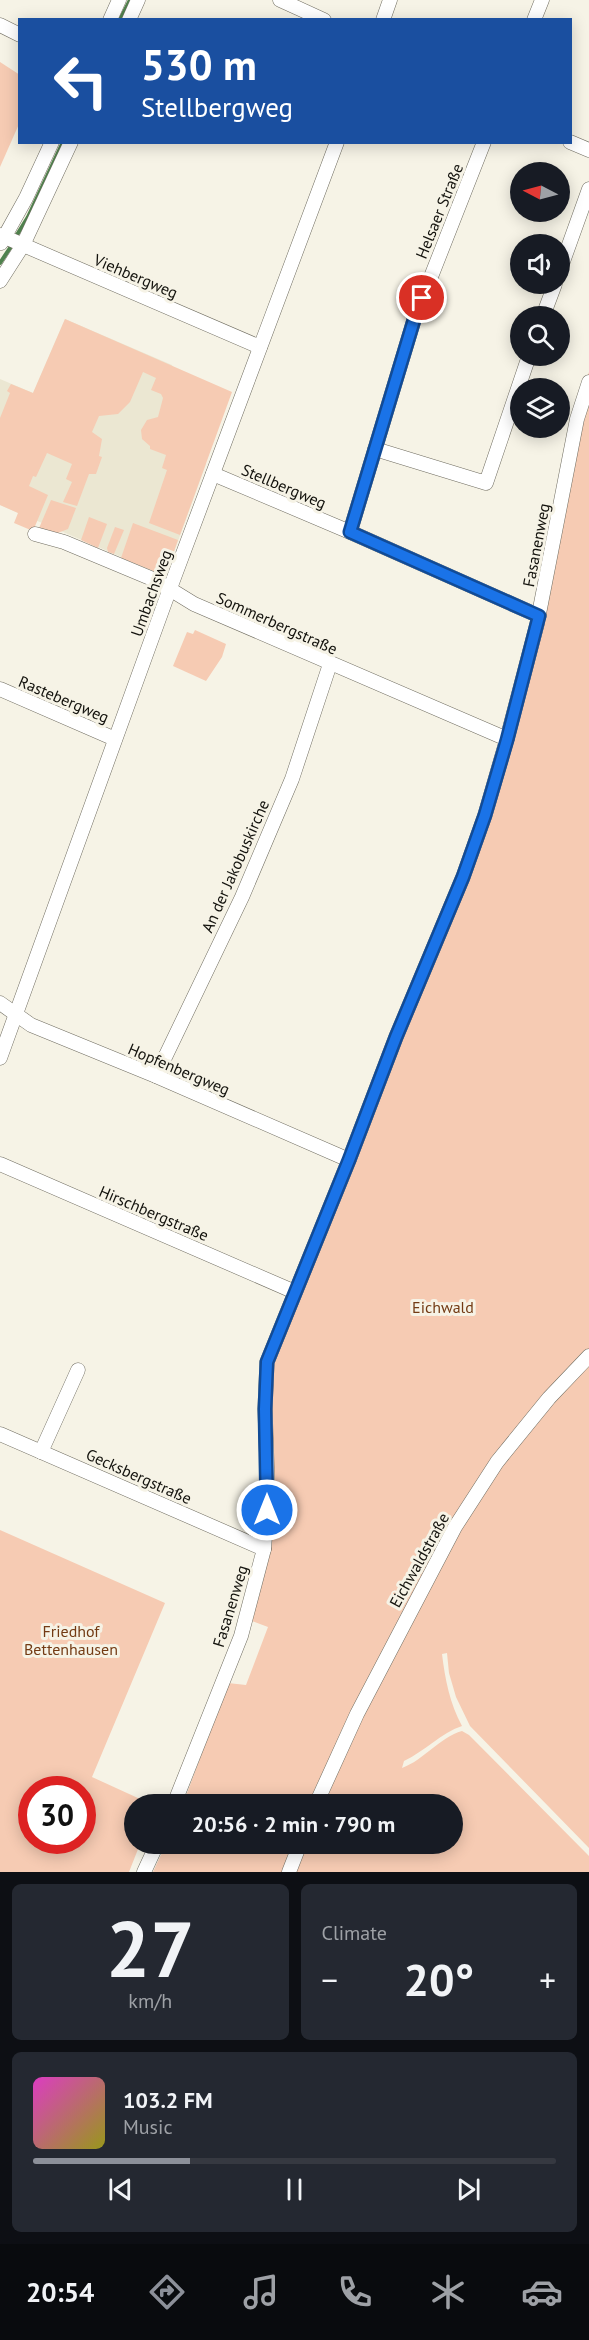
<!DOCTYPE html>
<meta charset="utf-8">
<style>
:root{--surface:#171b24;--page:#242831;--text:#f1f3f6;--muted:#9ea1a6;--line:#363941;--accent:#8c9099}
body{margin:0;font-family:"PT Sans",sans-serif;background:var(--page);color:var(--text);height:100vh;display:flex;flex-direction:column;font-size:22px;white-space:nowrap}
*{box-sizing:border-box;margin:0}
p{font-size:20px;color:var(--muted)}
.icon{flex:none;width:33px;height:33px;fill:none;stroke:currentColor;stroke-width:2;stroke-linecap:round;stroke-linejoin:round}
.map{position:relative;height:1872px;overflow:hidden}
.panel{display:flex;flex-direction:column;gap:12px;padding:12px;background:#0d0f14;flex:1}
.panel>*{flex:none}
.hud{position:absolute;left:18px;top:18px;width:554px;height:126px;border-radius:0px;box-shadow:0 3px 15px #0003;background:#1a4fa0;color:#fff;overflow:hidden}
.needle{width:39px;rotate:276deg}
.tools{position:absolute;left:510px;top:162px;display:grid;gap:12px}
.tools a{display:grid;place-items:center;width:60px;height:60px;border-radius:50%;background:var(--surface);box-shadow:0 3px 15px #0003;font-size:30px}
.speed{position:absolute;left:18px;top:1776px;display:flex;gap:12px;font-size:30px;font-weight:700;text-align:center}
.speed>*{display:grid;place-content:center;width:78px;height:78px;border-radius:50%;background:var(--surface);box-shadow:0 3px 15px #0003;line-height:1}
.speed .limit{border:9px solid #d22;background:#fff;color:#111}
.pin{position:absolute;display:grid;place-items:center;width:51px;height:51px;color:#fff;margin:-26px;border:3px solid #fff;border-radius:50%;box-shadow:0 2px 6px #0007}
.me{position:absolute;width:66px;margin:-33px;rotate:0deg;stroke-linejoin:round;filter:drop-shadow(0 0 4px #0008)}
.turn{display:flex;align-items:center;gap:21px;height:126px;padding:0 24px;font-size:27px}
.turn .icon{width:78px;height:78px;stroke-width:2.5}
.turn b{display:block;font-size:42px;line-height:51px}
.big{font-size:45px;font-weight:600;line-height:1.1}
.panel .widget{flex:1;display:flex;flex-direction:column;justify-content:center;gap:9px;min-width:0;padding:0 21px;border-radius:9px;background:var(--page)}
.panel .dial{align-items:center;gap:0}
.dial b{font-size:78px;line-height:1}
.song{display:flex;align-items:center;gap:18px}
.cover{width:72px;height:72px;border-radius:9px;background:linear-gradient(135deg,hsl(310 70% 55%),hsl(60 70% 35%))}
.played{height:6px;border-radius:3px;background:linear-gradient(90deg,var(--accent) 30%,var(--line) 30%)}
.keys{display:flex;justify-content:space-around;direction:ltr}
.heat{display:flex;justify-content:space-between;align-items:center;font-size:33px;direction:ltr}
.panel .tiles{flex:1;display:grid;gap:12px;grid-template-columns:1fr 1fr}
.widget:last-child{grid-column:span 2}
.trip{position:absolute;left:124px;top:1794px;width:339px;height:60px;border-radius:30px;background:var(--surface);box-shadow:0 3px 15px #0003;font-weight:600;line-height:60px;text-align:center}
.tabs{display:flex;height:96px;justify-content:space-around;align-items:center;background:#090b0e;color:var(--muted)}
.tabs .icon{width:42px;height:42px}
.tabs .active{color:var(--accent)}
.tabs b{font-size:27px;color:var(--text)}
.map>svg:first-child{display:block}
.built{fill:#ebe7d2}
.green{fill:#f6cbb3;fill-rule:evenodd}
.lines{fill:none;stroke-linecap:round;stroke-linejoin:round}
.stream{stroke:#4f814d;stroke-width:4}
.minor-casing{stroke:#706d61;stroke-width:15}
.minor{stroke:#fff;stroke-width:14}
.route-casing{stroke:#114b97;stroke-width:15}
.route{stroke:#1a73e8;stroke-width:10}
.labels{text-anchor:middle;stroke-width:6;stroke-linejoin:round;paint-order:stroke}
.street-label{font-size:16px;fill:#13120d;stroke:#f6f3e6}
.park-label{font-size:16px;fill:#733b14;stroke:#f6f3e6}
</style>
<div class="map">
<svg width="589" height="1872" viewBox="0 0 589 1872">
<rect width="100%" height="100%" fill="#f6f3e6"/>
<path class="built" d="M65,319L172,365L206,464L166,574H161L0,505V379L33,393Z"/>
<g class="green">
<path d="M0,62L20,75L19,124L0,167Z"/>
<path d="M65,319L232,392L180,535L149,523L167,470L162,468L166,455L150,449V446L142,439L141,430L147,420L158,417L163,398L161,394L151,390L156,378L143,372L130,402L118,414L99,416L92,432L102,439L99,456L102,457L96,474H89L77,506L63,502L72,482L66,479L72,464L47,453L36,477L33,476L29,486L48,495L33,531L14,523L18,513L0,505V418L10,393L7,391L11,384L33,393Z"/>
<path d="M589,372V1848L470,1726L456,1697L449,1673L447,1653L442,1654C445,1679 450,1704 462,1726C441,1733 425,1751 404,1761L402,1768C424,1760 440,1737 462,1731L469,1735L589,1856V1872H153L166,1844H453V1804H183L228,1683L246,1685L268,1627L252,1621L261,1535L263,1362L482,814L520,682L575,412Z"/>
<path d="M51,500L76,508L68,529L55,534L37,533Z"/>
<path d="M89,517L107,524L98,548L81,540Z"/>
<path d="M133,523L178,540L166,574H161L121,558Z"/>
<path d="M115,527L124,530L114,554L108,552L107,548Z"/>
<path d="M195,630L226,644L222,657L206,681L173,666L187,632L193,634Z"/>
<path d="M0,1530L165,1603L92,1777L151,1804H135V1844H140L129,1872H0ZM32,1790H82V1840H32Z"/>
</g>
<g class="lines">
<g class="stream">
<path d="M120,20L130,0"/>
<path d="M15,238L28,217L63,142"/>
<path d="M0,263L12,245"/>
</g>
<g class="minor-casing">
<g id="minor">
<path d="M280,0L324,20"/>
<path d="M110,20L119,0"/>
<path d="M129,20L138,0"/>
<path d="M383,20L390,0"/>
<path d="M534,20L542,0"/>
<path d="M0,25L20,35"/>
<path d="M570,142L589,150"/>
<path d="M0,235L260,347"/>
<path d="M1,243L26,198L52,142"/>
<path d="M560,270L589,189"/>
<path d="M0,281L23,245L71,142"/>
<path d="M543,316L555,284"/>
<path d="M375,449L486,483L529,356"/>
<path d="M213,474L350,532L539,616"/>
<path d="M350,532L414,320L484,142"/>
<path d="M35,534L64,542L155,580L194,604L507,739"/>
<path d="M0,689L115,739"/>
<path d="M0,1003L31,1025L156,1076L349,1160"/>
<path d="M0,1058L169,591L337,142"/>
<path d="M156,1076L242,897L292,779L330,664"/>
<path d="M0,1164L295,1292"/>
<path d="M0,1434L264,1549"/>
<path d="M41,1452L78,1370"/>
<path d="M174,1804L241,1636L264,1549L268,1496L265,1409L267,1362L349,1160L396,1037L463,877L485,815L507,739L537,624L577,419L589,382"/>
<path d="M316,1804L357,1714L455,1527L497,1462L549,1398L589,1356"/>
<path d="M144,1872L157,1844"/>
<path d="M289,1872L300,1844"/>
</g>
</g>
<use href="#minor" class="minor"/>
</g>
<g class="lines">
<g class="route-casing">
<path id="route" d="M267,1510L265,1409L267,1362L349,1160L396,1037L463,877L485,815L507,740L539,616L350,532L414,320L422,298"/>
</g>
<use href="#route" class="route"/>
</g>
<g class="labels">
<g class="street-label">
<text transform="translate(439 211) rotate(-68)" y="6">Helsaer Straße</text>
<text transform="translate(136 276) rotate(23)" y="6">Viehbergweg</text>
<text transform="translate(284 486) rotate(23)" y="6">Stellbergweg</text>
<text transform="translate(536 545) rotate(-79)" y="6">Fasanenweg</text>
<text transform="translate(151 593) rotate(-70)" y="6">Umbachsweg</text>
<text transform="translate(277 623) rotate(24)" y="6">Sommerbergstraße</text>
<text transform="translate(64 699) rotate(23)" y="6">Rastebergweg</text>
<text transform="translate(235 866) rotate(-66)" y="6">An der Jakobuskirche</text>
<text transform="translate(179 1069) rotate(23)" y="6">Hopfenbergweg</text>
<text transform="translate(154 1213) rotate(23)" y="6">Hirschbergstraße</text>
<text transform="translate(139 1476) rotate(24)" y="6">Gecksbergstraße</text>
<text transform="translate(419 1560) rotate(-61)" y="6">Eichwaldstraße</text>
<text transform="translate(230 1606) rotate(-73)" y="6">Fasanenweg</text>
</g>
<g class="park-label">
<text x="443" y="1313">Eichwald</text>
<text x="71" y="1637">Friedhof<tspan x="71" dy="18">Bettenhausen</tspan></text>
</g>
</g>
</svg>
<div class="tools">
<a><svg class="needle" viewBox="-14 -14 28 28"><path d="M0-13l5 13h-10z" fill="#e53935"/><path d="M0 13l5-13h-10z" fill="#9ea1a6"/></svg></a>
<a><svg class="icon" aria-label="sound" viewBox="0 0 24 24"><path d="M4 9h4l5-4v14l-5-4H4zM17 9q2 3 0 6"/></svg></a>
<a><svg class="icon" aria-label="search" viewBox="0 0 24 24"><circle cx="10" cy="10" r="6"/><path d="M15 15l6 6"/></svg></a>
<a><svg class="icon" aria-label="layers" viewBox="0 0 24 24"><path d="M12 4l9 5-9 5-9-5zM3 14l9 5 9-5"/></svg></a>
</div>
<div class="speed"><div class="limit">30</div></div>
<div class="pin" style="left:422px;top:298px;background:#d93025"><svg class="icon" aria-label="arrive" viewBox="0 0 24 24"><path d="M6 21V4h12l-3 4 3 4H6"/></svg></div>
<svg class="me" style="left:267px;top:1510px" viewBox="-20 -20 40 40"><circle r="17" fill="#1a73e8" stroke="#fff" stroke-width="3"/><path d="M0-11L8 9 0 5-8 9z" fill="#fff"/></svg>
<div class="trip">20:56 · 2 min · 790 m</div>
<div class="hud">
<div class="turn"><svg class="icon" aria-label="left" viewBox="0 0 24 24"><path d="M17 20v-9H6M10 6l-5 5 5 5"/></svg><div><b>530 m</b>Stellbergweg</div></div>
</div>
</div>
<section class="panel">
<div class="tiles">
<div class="widget dial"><b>27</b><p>km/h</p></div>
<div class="widget"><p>Climate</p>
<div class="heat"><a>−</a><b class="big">20°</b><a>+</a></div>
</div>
<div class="widget">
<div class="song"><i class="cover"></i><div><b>103.2 FM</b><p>Music</p></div></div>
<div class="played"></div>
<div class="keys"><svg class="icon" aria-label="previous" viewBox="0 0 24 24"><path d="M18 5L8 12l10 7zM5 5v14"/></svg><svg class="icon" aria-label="pause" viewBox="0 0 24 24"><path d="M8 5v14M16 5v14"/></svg><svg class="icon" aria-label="next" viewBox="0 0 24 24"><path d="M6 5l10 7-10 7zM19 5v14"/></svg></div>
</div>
</div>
</section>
<nav class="tabs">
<b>20:54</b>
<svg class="icon active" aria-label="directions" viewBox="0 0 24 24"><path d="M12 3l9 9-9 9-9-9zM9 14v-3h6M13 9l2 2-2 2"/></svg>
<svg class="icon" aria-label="music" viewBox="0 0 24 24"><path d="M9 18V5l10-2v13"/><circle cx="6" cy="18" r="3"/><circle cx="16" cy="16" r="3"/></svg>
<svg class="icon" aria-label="phone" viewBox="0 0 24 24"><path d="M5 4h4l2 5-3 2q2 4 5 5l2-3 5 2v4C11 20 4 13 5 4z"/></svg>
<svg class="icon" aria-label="climate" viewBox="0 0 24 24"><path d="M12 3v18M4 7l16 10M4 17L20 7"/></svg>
<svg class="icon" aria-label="car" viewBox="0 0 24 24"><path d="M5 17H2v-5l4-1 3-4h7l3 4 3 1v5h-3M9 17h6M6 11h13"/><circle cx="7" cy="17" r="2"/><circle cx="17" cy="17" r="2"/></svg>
</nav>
